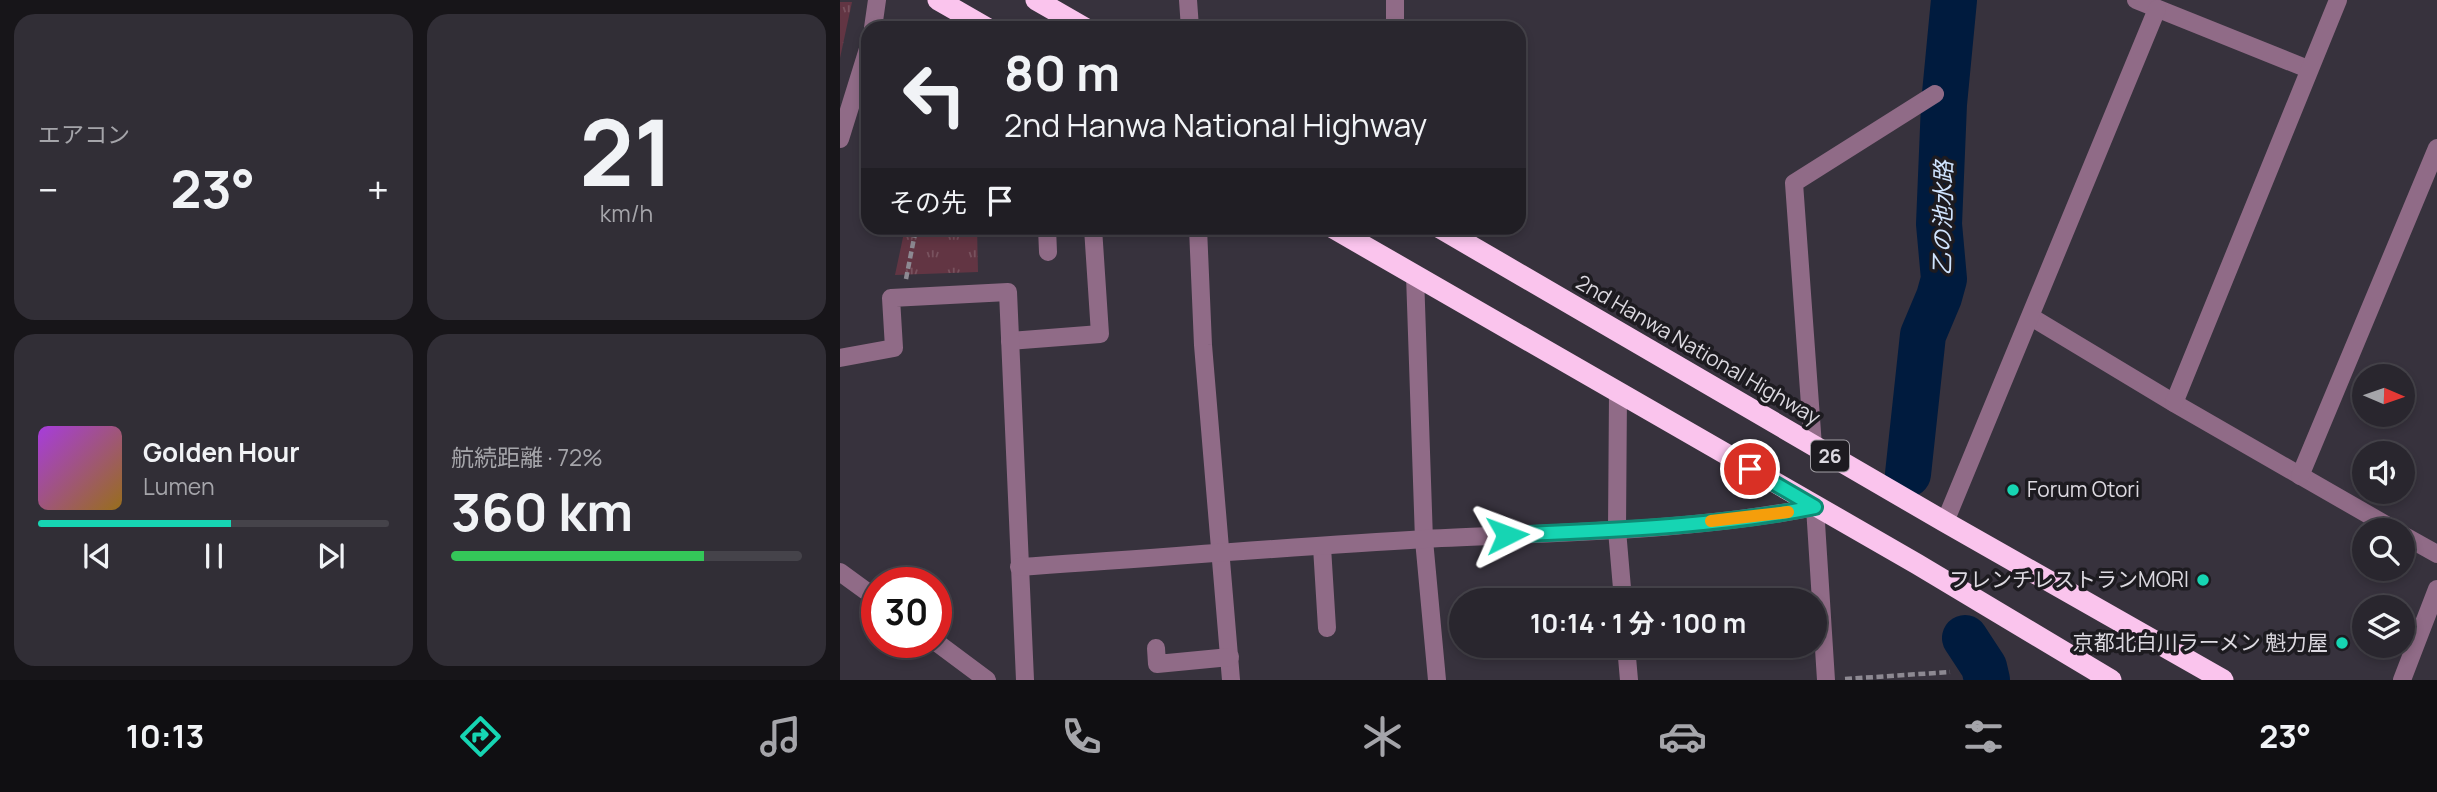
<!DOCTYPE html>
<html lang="ja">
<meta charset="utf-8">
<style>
:root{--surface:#29262e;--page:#312e36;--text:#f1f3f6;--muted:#a5a5aa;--line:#45434a;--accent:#16d5b3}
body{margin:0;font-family:Manrope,"Noto Sans JP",sans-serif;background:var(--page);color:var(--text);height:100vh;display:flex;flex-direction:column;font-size:26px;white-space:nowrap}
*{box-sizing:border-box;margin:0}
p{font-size:23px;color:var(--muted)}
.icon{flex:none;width:38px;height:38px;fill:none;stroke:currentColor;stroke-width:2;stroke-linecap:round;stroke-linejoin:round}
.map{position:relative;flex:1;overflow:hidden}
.sheet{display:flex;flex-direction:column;gap:14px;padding:14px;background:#171519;width:840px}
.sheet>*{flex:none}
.banner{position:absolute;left:21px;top:21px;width:665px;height:214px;border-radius:21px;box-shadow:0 4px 10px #0003,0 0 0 2px var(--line);background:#29262e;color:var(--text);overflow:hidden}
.needle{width:46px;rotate:92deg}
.controls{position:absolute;left:1512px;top:364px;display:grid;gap:14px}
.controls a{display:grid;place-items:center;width:63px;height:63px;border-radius:50%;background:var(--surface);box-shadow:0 4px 10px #0003,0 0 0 2px var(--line);font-size:35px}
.speed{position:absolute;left:21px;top:567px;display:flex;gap:14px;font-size:35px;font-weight:700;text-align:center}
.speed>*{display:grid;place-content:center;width:91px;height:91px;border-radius:50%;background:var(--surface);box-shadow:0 4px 10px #0003,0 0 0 2px var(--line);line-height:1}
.speed .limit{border:10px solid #d22;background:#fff;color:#111}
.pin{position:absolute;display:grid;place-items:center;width:60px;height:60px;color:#fff;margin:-30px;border:4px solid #fff;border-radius:50%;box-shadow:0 2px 7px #0007}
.me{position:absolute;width:77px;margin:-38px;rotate:87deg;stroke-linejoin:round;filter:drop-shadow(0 0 5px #0008)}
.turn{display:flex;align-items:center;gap:24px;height:147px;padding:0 28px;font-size:32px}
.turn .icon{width:91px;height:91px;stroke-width:2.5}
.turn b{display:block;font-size:49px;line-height:60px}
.then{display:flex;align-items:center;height:66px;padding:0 28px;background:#0003;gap:14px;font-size:26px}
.big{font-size:52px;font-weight:700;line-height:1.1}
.sheet .card{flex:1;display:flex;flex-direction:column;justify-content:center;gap:10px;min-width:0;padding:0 24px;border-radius:21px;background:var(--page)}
.sheet .dial{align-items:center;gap:0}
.dial b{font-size:91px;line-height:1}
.song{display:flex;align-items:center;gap:21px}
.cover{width:84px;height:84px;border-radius:10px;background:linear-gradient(135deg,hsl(280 70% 55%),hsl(40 70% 35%))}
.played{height:7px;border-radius:4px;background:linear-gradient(90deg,var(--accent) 55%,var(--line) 55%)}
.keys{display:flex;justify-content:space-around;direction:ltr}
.heat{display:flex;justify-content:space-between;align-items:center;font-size:38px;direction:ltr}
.charge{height:10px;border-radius:5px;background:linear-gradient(90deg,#34c759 72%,var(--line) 0)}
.sheet .tiles{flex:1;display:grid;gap:14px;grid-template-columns:repeat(2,1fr)}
.trip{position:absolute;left:609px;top:588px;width:378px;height:70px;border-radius:35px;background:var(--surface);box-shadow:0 4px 10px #0003,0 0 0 2px var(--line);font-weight:700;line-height:70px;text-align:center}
.tabs{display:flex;height:112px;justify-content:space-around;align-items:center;background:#100f12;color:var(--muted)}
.tabs .icon{width:49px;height:49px}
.tabs .current{color:var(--accent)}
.tabs b{font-size:32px;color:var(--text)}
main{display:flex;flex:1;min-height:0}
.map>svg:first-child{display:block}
.park{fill:url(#park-tufts)}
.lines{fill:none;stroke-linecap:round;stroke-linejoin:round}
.river{stroke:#001b3e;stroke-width:46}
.path{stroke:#8d8992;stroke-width:4.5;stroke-dasharray:7 3.5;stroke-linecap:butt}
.minor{stroke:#906b87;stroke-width:18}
.highway{stroke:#fac4ed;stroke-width:21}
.route-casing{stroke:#0e8a74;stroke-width:18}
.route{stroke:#16d5b3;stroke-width:12}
.slow{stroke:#f59e0b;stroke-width:12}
.poi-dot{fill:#16d5b3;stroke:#1d1b20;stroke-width:2.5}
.labels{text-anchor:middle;stroke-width:7;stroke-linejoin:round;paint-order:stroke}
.shield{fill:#1d1b20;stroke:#a3a0a6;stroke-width:2}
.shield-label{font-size:19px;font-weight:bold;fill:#dcd9e0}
.street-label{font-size:21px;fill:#dcd9e0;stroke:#1d1b20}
.poi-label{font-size:21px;fill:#dcd9e0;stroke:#1d1b20;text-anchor:end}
.water-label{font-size:23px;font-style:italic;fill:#d0e4fe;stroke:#1d1b20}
</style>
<main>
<section class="sheet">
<div class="tiles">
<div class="card"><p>エアコン</p>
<div class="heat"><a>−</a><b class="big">23°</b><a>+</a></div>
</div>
<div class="card dial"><b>21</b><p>km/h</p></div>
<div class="card">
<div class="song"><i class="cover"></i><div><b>Golden Hour</b><p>Lumen</p></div></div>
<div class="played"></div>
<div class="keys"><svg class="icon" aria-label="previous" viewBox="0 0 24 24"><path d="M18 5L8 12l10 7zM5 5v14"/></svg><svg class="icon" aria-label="pause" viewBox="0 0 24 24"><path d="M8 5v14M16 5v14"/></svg><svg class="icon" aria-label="next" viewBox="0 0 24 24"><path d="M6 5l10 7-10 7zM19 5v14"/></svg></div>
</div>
<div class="card"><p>航続距離 · 72%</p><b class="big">360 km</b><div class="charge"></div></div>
</div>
</section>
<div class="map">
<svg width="1597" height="680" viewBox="0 0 1597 680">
<defs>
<pattern id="park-tufts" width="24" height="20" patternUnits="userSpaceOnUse" patternTransform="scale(1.75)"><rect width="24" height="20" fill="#623543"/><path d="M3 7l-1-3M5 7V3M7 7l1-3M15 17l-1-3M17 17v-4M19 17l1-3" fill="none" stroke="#78525e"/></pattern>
</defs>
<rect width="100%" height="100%" fill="#37323d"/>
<g class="park">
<path d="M0,2H12L0,58Z"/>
<path d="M65,228H137L138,272L55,275Z"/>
</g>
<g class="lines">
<g class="river">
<path d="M1068,474L1083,335L1099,297L1104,279L1099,224L1104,104L1114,0"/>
<path d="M1125,638L1144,667L1147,680"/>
</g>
<g class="path">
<path d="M66,279L76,228"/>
<path d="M1005,679L1110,672"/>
</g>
<g class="minor">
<path d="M348,0L350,28"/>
<path d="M555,0V28"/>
<path d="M1296,0L1468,69"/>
<path d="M33,28L37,0"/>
<path d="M0,139L28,49"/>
<path d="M207,228L208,252"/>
<path d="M358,228L363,345L391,680"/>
<path d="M575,275L584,540L597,680"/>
<path d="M1191,317L1334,403L1555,530"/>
<path d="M170,341L260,334L253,228"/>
<path d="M0,358L54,348L51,298L168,292L185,680"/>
<path d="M778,393L777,530L783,600"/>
<path d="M1334,403L1498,0"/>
<path d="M973,446L954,183L1095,94"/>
<path d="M1460,476L1597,148"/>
<path d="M1105,522L1317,9"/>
<path d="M1563,535L1597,554"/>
<path d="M482,547L487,628"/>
<path d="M179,567C314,558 450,547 585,539C715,532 848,532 975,507L986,680"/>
<path d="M0,572L37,599"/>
<path d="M96,642L147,680"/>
<path d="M786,646L789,680"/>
<path d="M316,648L317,664L390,657"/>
<path d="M1562,680L1597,589"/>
</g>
<g class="highway">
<path d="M98,0L147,28"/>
<path d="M196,0L245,28"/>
<path d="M493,228L1077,564L1271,680"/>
<path d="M600,228L1105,522L1383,680"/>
</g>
</g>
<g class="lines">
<g class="route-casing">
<path id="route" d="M667,535C769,530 875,527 975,507L910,469"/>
</g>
<use href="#route" class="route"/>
<path class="slow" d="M871,521L948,512"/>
</g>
<g class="poi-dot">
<circle cx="1173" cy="490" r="7"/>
<circle cx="1363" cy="580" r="7"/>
<circle cx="1502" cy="643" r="7"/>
</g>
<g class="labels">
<rect class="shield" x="971" y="440.5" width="38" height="31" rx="5"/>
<g class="shield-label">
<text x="990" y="463">26</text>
</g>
<g class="street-label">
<text transform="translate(858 350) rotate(30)" y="7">2nd Hanwa National Highway</text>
</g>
<g class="poi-label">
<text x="1187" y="497" text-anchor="start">Forum Otori</text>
<text x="1349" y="587">フレンチレストランMORI</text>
<text x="1488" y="650">京都北白川ラーメン 魁力屋</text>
</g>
<g class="water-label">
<text transform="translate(1103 218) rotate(-89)" y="8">乙の池水路</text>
</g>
</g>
</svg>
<div class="controls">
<a><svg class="needle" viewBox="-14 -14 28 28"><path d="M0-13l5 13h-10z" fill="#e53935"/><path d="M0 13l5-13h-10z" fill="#a5a5aa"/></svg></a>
<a><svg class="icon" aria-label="sound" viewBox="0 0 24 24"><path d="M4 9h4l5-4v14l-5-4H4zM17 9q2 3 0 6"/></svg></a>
<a><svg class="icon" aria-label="search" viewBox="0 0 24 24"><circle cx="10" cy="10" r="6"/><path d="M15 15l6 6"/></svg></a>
<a><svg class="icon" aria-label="layers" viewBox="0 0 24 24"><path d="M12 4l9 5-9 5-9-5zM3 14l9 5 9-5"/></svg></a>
</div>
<div class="speed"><div class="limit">30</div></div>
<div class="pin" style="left:910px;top:469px;background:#d93025"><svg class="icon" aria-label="arrive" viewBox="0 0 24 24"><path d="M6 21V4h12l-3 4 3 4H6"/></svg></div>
<svg class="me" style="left:667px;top:535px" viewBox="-20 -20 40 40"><path d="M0-17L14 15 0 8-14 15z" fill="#16d5b3" stroke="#fff" stroke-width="4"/></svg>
<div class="trip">10:14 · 1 分 · 100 m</div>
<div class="banner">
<div class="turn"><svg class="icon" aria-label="left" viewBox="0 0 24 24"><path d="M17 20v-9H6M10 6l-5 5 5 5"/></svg><div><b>80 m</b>2nd Hanwa National Highway</div></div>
<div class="then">その先<svg class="icon" aria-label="arrive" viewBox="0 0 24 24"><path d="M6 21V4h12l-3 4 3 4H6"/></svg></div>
</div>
</div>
</main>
<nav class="tabs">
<b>10:13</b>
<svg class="icon current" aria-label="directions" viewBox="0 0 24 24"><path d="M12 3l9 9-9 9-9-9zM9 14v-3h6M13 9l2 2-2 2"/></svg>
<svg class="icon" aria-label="music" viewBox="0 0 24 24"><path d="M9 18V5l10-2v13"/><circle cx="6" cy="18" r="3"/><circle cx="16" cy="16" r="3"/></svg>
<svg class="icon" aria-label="phone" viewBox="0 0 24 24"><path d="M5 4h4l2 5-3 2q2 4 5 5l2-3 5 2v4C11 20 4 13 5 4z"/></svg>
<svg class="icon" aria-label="climate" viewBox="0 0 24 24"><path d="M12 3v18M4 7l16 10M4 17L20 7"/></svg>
<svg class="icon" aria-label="car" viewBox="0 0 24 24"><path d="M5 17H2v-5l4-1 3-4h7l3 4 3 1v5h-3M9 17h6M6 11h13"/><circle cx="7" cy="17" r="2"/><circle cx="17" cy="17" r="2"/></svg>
<svg class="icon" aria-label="filters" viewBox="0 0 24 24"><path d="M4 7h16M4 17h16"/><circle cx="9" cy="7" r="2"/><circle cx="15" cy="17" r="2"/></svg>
<b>23°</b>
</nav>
